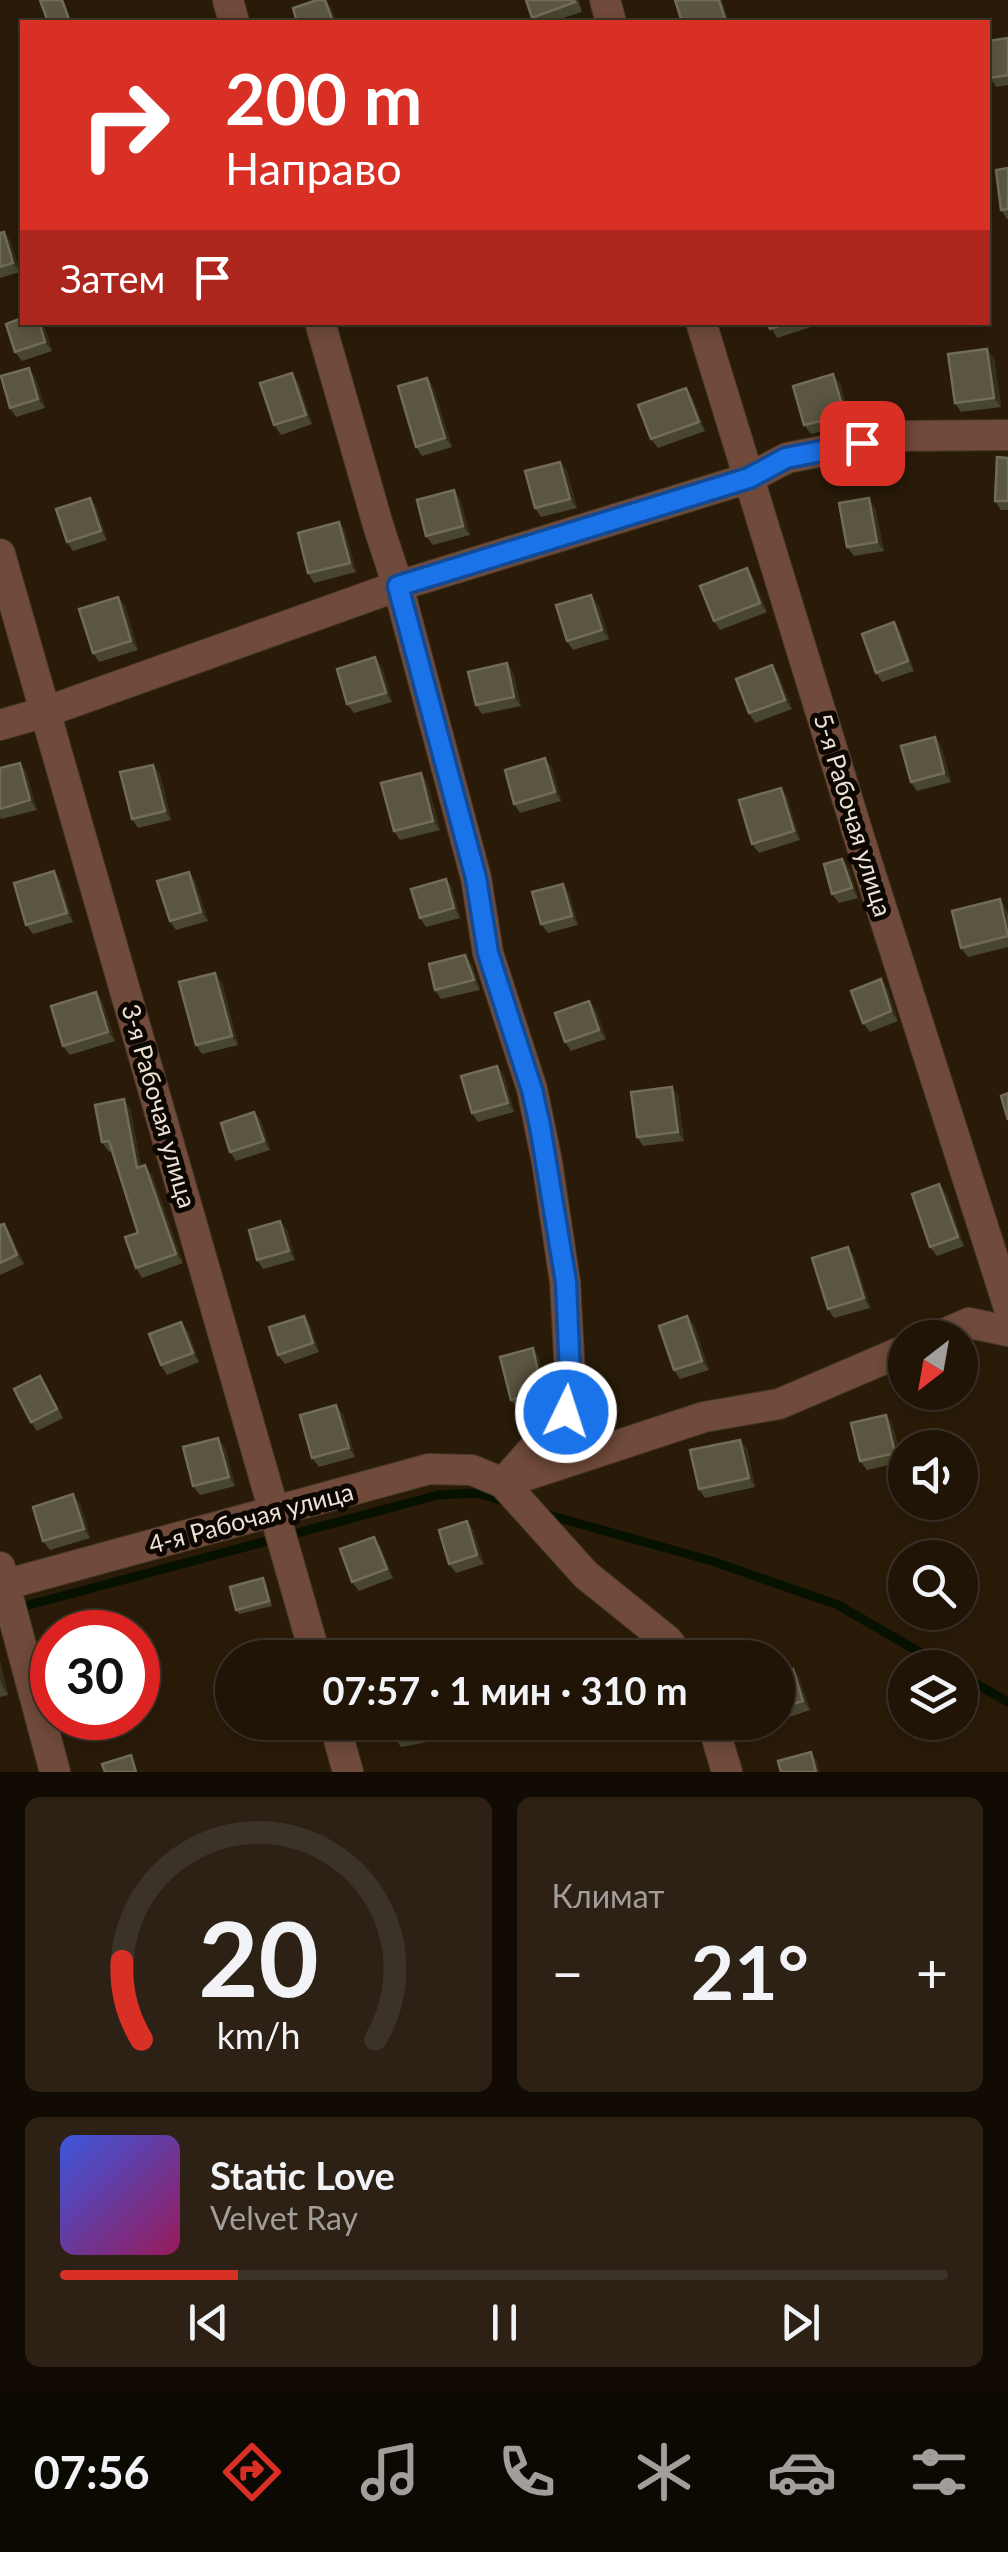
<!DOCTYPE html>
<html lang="ru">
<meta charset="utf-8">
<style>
:root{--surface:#1f1406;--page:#2c2114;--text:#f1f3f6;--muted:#a19e9b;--line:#3c3328;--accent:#d93025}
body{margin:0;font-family:Lato,sans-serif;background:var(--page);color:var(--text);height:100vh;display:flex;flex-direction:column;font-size:38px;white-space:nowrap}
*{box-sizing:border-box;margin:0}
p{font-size:32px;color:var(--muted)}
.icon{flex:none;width:55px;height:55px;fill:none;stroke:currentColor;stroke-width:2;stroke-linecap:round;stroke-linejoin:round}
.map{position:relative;height:1772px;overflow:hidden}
.panel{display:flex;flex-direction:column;gap:25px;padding:25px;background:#110b03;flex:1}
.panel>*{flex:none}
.hud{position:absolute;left:20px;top:20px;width:970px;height:305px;border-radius:0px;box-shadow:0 5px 15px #0003,0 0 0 2px var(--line);background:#d93025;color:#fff;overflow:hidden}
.needle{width:65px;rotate:211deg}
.tools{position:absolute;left:888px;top:1320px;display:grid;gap:20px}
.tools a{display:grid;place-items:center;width:90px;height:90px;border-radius:50%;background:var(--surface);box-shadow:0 5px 15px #0003,0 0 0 2px var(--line);font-size:50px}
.speed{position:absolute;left:30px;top:1610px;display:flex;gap:20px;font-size:50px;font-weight:700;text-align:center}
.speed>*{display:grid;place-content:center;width:130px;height:130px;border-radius:50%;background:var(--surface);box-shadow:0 5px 15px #0003,0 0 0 2px var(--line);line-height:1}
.speed .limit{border:15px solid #d22;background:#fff;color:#111}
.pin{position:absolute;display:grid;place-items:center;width:85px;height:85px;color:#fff;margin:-42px;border-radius:20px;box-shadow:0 5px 15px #0006}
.me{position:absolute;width:110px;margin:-55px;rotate:4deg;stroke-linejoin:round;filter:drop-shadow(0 0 8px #0008)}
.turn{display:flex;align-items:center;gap:35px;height:210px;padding:0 40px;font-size:45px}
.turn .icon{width:130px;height:130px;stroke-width:2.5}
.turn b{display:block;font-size:70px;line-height:85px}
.then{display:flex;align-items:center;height:95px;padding:0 40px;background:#0003;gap:20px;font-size:38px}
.big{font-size:75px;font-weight:700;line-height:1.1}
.panel .card{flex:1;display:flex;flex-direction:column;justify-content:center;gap:15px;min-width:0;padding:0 35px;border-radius:15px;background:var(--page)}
.panel .dial{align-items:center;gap:0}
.dial svg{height:260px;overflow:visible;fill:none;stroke:var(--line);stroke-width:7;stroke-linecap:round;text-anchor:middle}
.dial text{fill:var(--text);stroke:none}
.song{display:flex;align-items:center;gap:30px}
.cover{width:120px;height:120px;border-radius:15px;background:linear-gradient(135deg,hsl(230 70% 55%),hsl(330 70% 35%))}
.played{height:10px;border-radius:5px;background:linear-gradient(90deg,var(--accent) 20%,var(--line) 20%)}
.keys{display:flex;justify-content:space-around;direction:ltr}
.heat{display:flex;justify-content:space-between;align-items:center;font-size:55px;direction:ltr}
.panel .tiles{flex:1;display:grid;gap:25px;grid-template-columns:1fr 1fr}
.card:last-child{grid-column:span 2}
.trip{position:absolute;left:215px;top:1640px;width:580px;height:100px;border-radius:50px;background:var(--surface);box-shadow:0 5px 15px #0003,0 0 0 2px var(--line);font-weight:700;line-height:100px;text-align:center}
.tab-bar{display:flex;height:160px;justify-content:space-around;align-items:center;background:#0c0802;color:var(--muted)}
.tab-bar .icon{width:70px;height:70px}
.tab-bar .active{color:var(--accent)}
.tab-bar b{font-size:45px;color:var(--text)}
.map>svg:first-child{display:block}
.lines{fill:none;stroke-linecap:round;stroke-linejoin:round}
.stream{stroke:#061100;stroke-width:9}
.minor-casing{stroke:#443725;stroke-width:32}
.minor{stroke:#704a3a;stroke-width:30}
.wall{fill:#49462f}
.shaded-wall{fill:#352e18}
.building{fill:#5b5641;stroke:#716c58;stroke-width:2.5}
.route-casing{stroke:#114b97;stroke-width:25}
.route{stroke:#1a73e8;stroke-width:18}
.labels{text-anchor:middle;stroke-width:10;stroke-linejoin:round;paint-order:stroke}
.street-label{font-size:25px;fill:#ebe1d5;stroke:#0d0702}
</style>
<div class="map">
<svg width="1008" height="1772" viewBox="0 0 1008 1772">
<rect width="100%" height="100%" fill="#291b08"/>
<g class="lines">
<g class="stream">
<path d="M545,1514L712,1561L838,1605L947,1668"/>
<path d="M18,1608L438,1495L477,1493L507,1502"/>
<path d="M960,1675L1008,1702"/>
</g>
<g class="minor-casing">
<g id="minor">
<path d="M228,0L234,22"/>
<path d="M605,0L611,22"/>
<path d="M320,322L378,525L398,586L476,878L488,953L532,1089L547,1162L565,1282L570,1375L566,1412L503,1483"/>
<path d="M701,322L867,863L1008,1305"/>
<path d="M0,554L316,1658"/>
<path d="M0,725L45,712L398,586L749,478L787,458L899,436L1008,435"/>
<path d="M935,1338L969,1323L1008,1331"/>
<path d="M506,1482L704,1417L779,1404L905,1350"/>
<path d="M0,1567L55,1772"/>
<path d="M0,1586L429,1469L472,1470L503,1483L586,1575L668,1641L680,1658"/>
<path d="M334,1722L348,1772"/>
<path d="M712,1722L727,1772"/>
</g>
</g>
<use href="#minor" class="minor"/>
</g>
<g class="wall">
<path d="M578,0L582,12L551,22H535L532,18Z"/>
<path d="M1008,38V85L996,87L990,78Z"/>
<path d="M1008,168V219H1007L1001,210Z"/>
<path d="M4,232L10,241L20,272L0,278V233Z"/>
<path d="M43,322L52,351L22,361L15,352Z"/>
<path d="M768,322H817V325L777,338Z"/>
<path d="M994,358L1001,407L961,412L955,403Z"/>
<path d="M35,377L45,408L16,417L10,408Z"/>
<path d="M427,378L433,387L452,447L422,456L416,447Z"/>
<path d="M298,382L312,424L281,435L274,425Z"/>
<path d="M840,383L852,424L811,434L804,425Z"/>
<path d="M692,397L705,431L658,448L651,439Z"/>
<path d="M1008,458V510H1001L995,501Z"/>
<path d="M560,462L567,471L577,508L541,517L535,508Z"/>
<path d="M90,498L96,507L107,540L73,551L67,542Z"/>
<path d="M460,499L470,535L433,545L426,536Z"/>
<path d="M875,507L884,551L854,556L847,547Z"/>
<path d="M339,522L345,531L356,572L314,583L308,573Z"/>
<path d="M747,568L753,577L767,612L720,630L714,621Z"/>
<path d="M118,597L125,606L138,650L99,662L93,653Z"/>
<path d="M598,604L609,639L573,650L567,641Z"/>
<path d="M894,622L900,632L914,671L882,682L876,673Z"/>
<path d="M507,663L513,672L521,706L482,714L476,705Z"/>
<path d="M772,665L778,674L792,709L755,723L749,713Z"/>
<path d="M382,667L392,702L354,713L347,704Z"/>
<path d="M935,737L941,746L951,782L917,791L911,782Z"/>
<path d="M545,758L552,768L561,801L520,813L514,804Z"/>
<path d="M20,763L26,772L37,810L1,819L0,817V768Z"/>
<path d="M153,765L160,774L171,820L138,828L132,819Z"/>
<path d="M421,773L427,782L440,830L400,840L394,831Z"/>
<path d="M781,788L787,797L800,840L759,853L752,844Z"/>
<path d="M849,868L858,898L839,903L832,894Z"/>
<path d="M54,871L60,880L73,922L33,934L26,925Z"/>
<path d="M189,872L195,881L208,921L176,930L170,921Z"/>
<path d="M446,879L452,888L460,918L426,927L420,918Z"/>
<path d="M569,893L578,925L548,933L541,924Z"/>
<path d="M1000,899L1006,909L1008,915V947L968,957L961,948Z"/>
<path d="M472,964L480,990L441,999L435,990Z"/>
<path d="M881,979L887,988L898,1021L870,1032L863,1023Z"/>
<path d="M222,982L238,1045L202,1054L196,1045Z"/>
<path d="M102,1001L115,1041L70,1055L63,1046Z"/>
<path d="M589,1001L596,1010L606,1039L571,1051L565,1042Z"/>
<path d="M497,1066L504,1075L514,1112L478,1122L472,1113Z"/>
<path d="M672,1087L678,1096L684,1141L643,1146L637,1137Z"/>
<path d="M130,1108L141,1167L152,1175L183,1263L142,1278L136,1268L138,1233L112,1151L109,1152L102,1142Z"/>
<path d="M254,1112L261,1121L270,1150L236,1161L230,1152Z"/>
<path d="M939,1184L946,1193L964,1246L937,1256L930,1247Z"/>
<path d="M280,1221L287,1230L295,1260L263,1269L257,1260Z"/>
<path d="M0,1225L10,1233L24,1264L0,1275Z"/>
<path d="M854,1256L870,1308L834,1318L828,1309Z"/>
<path d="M304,1316L310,1325L319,1352L285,1364L278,1355Z"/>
<path d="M687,1316L694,1325L709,1370L680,1379L674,1370Z"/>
<path d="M188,1331L199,1362L167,1375L161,1365Z"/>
<path d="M539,1357L548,1401L518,1409L511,1400Z"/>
<path d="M46,1385L63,1418L37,1431L31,1422Z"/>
<path d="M343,1414L355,1457L319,1467L312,1458Z"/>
<path d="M886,1415L892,1424L902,1462L867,1470L860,1461Z"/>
<path d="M740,1440L747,1449L755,1487L705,1498L699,1489Z"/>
<path d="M225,1447L235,1486L200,1495L193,1486Z"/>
<path d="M80,1503L90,1538L50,1550L43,1541Z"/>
<path d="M467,1521L473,1530L484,1564L456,1573L449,1564Z"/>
<path d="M380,1546L393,1578L359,1591L352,1582Z"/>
<path d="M266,1583L272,1606L239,1614L236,1610Z"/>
<path d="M0,1661L8,1695L0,1697Z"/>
<path d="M793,1669L799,1678L810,1710L778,1721V1674Z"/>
<path d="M259,1722H303L305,1732L268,1740L261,1731Z"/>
<path d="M392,1722H435L438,1740L401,1747L395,1738Z"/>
</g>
<g class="shaded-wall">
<path d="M325,0L331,7L336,22H333Z"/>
<path d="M719,0H722L729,22H727L725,19Z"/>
<path d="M4,232L10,241L20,272L13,263Z"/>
<path d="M39,322H43L52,351L45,342Z"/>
<path d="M987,349L994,358L1001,407L994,398Z"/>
<path d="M29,368L35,377L45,408L38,399Z"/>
<path d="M292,373L298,382L312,424L306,415Z"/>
<path d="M833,374L840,383L852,424L845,415Z"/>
<path d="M427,378L433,387L452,447L445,438Z"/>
<path d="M686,388L692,397L705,431L699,422Z"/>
<path d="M560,462L567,471L577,508L570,499Z"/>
<path d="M454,490L460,499L470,535L463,526Z"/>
<path d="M90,498L96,507L107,540L101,531Z"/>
<path d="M869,498L875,507L884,551L877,542Z"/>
<path d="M339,522L345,531L356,572L350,563Z"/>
<path d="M747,568L753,577L767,612L760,603Z"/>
<path d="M591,595L598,604L609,639L602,630Z"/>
<path d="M118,597L125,606L138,650L131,641Z"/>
<path d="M894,622L900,632L914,671L908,661Z"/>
<path d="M375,657L382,667L392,702L386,693Z"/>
<path d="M507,663L513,672L521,706L514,697Z"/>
<path d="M772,665L778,674L792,709L785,700Z"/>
<path d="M935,737L941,746L951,782L944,773Z"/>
<path d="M545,758L552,768L561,801L555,792Z"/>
<path d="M20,763L26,772L37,810L30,800Z"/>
<path d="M153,765L160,774L171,820L165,811Z"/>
<path d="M421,773L427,782L440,830L433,821Z"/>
<path d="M781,788L787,797L800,840L794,831Z"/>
<path d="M842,859L849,868L858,898L852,888Z"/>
<path d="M54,871L60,880L73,922L67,913Z"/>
<path d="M189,872L195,881L208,921L201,912Z"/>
<path d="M446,879L452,888L460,918L454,908Z"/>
<path d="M563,884L569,893L578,925L572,916Z"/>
<path d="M1000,899L1006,909L1008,932Z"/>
<path d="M465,955L472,964L480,990L474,980Z"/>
<path d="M215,973L222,982L238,1045L232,1036Z"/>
<path d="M881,979L887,988L898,1021L891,1011Z"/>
<path d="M96,992L102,1001L115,1041L108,1032Z"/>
<path d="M589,1001L596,1010L606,1039L599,1030Z"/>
<path d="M497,1066L504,1075L514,1112L508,1103Z"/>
<path d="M672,1087L678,1096L684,1141L678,1132Z"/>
<path d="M124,1099L130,1108L143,1177L137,1168Z"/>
<path d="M254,1112L261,1121L270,1150L264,1141Z"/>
<path d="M145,1165L152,1175L183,1263L176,1254Z"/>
<path d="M939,1184L946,1193L964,1246L958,1237Z"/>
<path d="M280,1221L287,1230L295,1260L289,1251Z"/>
<path d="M4,1224L10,1233L24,1264L17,1255Z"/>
<path d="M848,1247L854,1256L870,1308L864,1298Z"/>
<path d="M304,1316L310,1325L319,1352L313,1343Z"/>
<path d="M687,1316L694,1325L709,1370L702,1361Z"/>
<path d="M181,1322L188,1331L199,1362L193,1353Z"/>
<path d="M533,1348L539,1357L548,1401L542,1391Z"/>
<path d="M336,1405L343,1414L355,1457L349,1448Z"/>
<path d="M886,1415L892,1424L902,1462L895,1453Z"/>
<path d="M218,1438L225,1447L235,1486L229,1477Z"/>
<path d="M740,1440L747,1449L755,1487L749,1478Z"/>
<path d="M73,1494L80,1503L90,1538L84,1529Z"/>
<path d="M467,1521L473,1530L484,1564L477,1555Z"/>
<path d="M374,1537L380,1546L393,1578L387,1569Z"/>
<path d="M0,1661L8,1695L2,1686L0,1678Z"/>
<path d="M793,1669L799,1678L810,1710L803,1701Z"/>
<path d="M430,1722H435L438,1740L432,1730Z"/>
<path d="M811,1752L817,1761L820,1772H816Z"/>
</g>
<g class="building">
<path d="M40,0H62L70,22H48Z"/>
<path d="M317,0H325L333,22H297L293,8Z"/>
<path d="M526,0H574L575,2L532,18Z"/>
<path d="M675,0H719L725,19L714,22H682Z"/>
<path d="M1008,38V75L990,78L988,64V41Z"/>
<path d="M1008,168V209L1001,210L996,170Z"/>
<path d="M4,232L13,263L0,267V233Z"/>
<path d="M22,318V322H39L45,342L15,352L6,324Z"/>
<path d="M768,322H790L770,329Z"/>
<path d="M987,349L994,398L955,403L948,354Z"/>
<path d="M29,368L38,399L10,408L1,376Z"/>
<path d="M292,373L306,415L274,425L260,383Z"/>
<path d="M833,374L845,415L804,425L793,386Z"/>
<path d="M427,378L445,438L416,447L398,386Z"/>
<path d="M686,388L699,422L651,439L638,405Z"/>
<path d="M997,457L1008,458V501H995Z"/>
<path d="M560,462L570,499L535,508L525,471Z"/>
<path d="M454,490L463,526L426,536L417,500Z"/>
<path d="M90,498L101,531L67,542L56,509Z"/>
<path d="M869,498L877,542L847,547L839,503Z"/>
<path d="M339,522L350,563L308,573L298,533Z"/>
<path d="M747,568L760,603L714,621L700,586Z"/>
<path d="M591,595L602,630L567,641L556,605Z"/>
<path d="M118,597L131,641L93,653L79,609Z"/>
<path d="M894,622L908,661L876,673L862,634Z"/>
<path d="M375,657L386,693L347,704L337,669Z"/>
<path d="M507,663L514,697L476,705L468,672Z"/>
<path d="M772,665L785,700L749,713L736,679Z"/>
<path d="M935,737L944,773L911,782L901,746Z"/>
<path d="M545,758L555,792L514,804L505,770Z"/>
<path d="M20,763L30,800L0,809V768Z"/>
<path d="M153,765L165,811L132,819L120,772Z"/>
<path d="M421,773L433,821L394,831L381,783Z"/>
<path d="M781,788L794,831L752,844L739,800Z"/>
<path d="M842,859L852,888L832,894L824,864Z"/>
<path d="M54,871L67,913L26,925L14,883Z"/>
<path d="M189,872L201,912L170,921L157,881Z"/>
<path d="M446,879L454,908L420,918L411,889Z"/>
<path d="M563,884L572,916L541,924L532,892Z"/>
<path d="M1000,899L1008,936L961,948L952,911Z"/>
<path d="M465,955L474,980L435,990L429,964Z"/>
<path d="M215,973L232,1036L196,1045L179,982Z"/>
<path d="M881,979L891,1011L863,1023L851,991Z"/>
<path d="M96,992L108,1032L63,1046L51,1006Z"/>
<path d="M589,1001L599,1030L565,1042L555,1013Z"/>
<path d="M497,1066L508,1103L472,1113L461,1076Z"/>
<path d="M672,1087L678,1132L637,1137L631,1092Z"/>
<path d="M1008,1093V1120L1001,1096Z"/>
<path d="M124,1099L137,1168L145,1165L176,1254L136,1268L125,1237L138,1233L109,1141L102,1142L95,1105Z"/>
<path d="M254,1112L264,1141L230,1152L221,1123Z"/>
<path d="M939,1184L958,1237L930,1247L912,1194Z"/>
<path d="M280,1221L289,1251L257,1260L249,1230Z"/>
<path d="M4,1224L17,1255L0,1263V1225Z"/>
<path d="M848,1247L864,1298L828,1309L812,1258Z"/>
<path d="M304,1316L313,1343L278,1355L269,1327Z"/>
<path d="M687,1316L702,1361L674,1370L659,1326Z"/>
<path d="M181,1322L193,1353L161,1365L149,1334Z"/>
<path d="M533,1348L542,1391L511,1400L500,1357Z"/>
<path d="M40,1376L57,1409L31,1422L14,1389Z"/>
<path d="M336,1405L349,1448L312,1458L300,1415Z"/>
<path d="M886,1415L895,1453L860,1461L851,1423Z"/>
<path d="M218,1438L229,1477L193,1486L183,1447Z"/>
<path d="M740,1440L749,1478L699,1489L690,1450Z"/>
<path d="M73,1494L84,1529L43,1541L33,1507Z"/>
<path d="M467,1521L477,1555L449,1564L439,1530Z"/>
<path d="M374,1537L387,1569L352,1582L340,1549Z"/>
<path d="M263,1578L269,1601L236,1610L230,1587Z"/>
<path d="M118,1623L121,1632H83Z"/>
<path d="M793,1669L803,1701L778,1709V1674Z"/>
<path d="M259,1722H299V1723L261,1731Z"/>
<path d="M392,1722H430L432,1730L395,1738Z"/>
<path d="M811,1752L816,1772H781L778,1761Z"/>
<path d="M131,1755L136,1772H105L102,1764Z"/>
</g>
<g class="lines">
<g class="route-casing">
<path id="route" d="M566,1412L570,1375L566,1282L540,1126L532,1090L488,953L476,878L398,586L749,478L786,458L862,443"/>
</g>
<use href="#route" class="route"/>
</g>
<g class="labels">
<g class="street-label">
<text transform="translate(853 815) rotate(73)" y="9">5-я Рабочая улица</text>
<text transform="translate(159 1106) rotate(74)" y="9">3-я Рабочая улица</text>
<text transform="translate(251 1518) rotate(-15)" y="9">4-я Рабочая улица</text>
</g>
</g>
</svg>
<div class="tools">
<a><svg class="needle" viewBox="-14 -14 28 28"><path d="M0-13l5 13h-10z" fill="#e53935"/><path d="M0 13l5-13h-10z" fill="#a19e9b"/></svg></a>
<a><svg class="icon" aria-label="sound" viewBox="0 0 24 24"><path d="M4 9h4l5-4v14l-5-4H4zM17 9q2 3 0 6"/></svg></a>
<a><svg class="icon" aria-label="search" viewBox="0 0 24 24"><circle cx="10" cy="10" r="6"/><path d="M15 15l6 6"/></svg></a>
<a><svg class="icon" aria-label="layers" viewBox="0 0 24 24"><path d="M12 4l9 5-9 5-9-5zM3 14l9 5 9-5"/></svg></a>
</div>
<div class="speed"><div class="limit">30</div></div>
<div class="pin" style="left:862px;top:443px;background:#d93025"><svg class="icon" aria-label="arrive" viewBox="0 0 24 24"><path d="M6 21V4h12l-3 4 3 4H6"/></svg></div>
<svg class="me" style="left:566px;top:1412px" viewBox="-20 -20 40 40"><circle r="17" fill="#1a73e8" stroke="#fff" stroke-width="3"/><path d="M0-11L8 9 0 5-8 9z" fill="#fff"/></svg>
<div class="trip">07:57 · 1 мин · 310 m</div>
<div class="hud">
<div class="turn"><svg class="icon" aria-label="right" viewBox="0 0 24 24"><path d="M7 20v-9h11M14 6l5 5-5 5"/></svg><div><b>200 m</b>Направо</div></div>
<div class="then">Затем<svg class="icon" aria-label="arrive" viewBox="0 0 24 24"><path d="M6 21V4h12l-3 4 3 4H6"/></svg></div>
</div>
</div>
<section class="panel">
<div class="tiles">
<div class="card dial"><svg viewBox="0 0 100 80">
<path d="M14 69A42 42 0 1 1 86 69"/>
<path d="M14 69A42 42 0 0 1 8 45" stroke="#d93025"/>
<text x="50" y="56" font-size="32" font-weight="700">20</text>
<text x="50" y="72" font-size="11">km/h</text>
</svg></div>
<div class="card"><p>Климат</p>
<div class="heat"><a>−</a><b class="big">21°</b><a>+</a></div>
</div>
<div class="card">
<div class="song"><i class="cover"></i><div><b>Static Love</b><p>Velvet Ray</p></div></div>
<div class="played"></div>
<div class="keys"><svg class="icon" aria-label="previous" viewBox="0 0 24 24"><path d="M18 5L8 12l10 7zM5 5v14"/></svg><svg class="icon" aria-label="pause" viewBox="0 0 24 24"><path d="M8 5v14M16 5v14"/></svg><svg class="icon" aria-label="next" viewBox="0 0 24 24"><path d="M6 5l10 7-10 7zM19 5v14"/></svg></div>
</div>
</div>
</section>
<nav class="tab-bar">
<b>07:56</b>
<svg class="icon active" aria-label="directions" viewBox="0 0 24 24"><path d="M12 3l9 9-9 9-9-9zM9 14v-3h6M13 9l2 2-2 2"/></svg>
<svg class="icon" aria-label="music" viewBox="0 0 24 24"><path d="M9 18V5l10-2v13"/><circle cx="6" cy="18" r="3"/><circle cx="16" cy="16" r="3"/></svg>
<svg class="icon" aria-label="phone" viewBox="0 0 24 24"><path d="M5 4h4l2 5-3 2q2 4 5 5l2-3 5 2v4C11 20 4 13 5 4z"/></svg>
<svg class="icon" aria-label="climate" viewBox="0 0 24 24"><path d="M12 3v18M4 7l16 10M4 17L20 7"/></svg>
<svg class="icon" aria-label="car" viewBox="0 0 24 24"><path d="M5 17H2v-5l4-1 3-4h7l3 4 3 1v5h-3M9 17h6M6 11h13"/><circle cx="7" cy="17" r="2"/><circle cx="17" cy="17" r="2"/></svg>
<svg class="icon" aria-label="filters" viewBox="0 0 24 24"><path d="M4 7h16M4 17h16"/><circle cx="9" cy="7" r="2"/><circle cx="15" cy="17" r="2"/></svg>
</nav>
